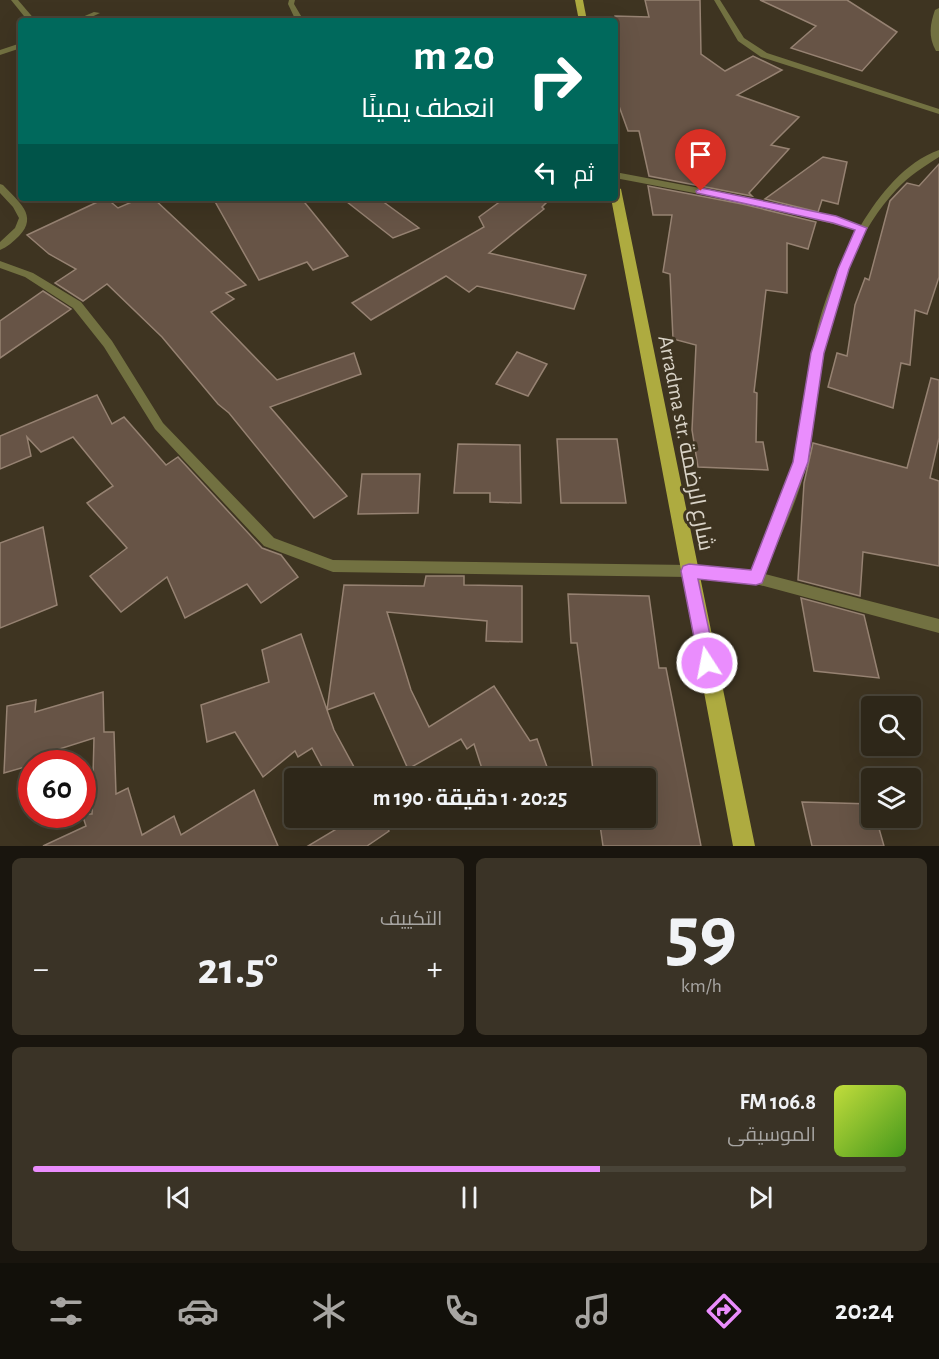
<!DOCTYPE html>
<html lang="ar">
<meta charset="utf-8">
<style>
:root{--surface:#2e2719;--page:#3a3326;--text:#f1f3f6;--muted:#a7a5a2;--line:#494438;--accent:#ea8dfd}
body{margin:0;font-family:"Alegreya Sans",Cairo,sans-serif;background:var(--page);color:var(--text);direction:rtl;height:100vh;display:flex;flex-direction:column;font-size:22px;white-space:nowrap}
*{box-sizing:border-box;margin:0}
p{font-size:20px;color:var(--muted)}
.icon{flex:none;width:33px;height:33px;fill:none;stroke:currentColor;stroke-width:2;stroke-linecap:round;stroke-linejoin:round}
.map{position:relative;height:846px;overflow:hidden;direction:ltr}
.panel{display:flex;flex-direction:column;gap:12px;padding:12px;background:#19150e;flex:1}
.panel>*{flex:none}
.guide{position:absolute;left:18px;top:18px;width:600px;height:183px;border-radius:6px;box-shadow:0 6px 24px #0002,0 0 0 2px var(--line);direction:rtl;background:#00695c;color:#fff;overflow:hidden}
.tools{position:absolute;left:861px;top:696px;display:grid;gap:12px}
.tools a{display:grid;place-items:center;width:60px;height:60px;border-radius:6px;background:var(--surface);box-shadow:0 6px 24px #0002,0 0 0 2px var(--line);font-size:30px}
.speed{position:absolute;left:18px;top:750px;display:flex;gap:12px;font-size:30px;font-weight:700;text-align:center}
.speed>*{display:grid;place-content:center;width:78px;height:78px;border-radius:50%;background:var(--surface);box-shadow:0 6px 24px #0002,0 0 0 2px var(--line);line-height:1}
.speed .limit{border:9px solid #d22;background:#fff;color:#111}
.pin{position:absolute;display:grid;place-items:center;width:51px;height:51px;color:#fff;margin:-62px -26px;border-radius:50% 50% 50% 0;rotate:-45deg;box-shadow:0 0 6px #0007}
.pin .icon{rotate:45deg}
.me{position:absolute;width:66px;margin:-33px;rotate:349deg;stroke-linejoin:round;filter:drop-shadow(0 0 4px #0008)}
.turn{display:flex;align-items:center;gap:21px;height:126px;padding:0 24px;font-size:27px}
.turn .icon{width:78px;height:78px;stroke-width:2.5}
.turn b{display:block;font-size:42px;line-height:51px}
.then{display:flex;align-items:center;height:57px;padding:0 24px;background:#0003;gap:12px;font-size:22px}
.big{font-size:45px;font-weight:700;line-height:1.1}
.panel .card{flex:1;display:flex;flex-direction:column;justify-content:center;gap:9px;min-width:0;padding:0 21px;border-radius:9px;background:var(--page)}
.panel .dial{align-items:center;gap:0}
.dial b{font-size:78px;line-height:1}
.song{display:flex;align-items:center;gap:18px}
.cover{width:72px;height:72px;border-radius:9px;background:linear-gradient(135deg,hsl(70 70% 55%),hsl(100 70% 35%))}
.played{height:6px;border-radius:3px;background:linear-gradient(90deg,var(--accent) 65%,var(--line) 65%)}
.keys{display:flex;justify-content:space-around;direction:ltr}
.heat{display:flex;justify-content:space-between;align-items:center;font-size:33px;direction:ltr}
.panel .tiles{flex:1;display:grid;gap:12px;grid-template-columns:1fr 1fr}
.card:last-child{grid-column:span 2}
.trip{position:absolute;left:284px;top:768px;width:372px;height:60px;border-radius:6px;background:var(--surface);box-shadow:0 6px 24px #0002,0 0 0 2px var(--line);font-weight:700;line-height:60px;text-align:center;direction:rtl}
.menu{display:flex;height:96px;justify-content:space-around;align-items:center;background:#12100a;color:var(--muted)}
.menu .icon{width:42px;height:42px}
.menu .on{color:var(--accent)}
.menu b{font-size:27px;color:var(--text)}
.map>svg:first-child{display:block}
.building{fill:#675446;stroke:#968272;stroke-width:1.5}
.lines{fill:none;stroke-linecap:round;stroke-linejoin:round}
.minor{fill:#727141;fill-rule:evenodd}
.primary{fill:#aeab40;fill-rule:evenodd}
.route{fill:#ea8dfd;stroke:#985ca4;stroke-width:1.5}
.labels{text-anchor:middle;stroke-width:6;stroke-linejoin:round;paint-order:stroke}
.street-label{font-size:22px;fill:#d9d3c7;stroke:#3e3421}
</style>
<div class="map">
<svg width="939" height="846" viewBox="0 0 939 846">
<rect width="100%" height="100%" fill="#3e3421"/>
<g class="building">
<path d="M645,0H700L701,54L725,71L753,56L782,70L737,95L799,117L771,145L789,149L749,193L752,196L649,176L639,131H628L615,95V16L649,17Z"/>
<path d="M760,0H847L897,32L862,71L791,48L816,26Z"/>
<path d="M823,157L847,162L838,204L822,200L818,212L765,199Z"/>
<path d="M939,164V277L927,314L915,310L910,365L901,363L893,408L828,387L837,353L847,356L855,305L865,278L869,280L890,201L907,183L919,186Z"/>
<path d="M648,186L742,204L816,222L808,249L787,243V293L766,290L754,392L757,393L756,442H763L768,470L698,467L692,430L696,345L673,339L670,274L663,272L672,215H653Z"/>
<path d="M106,198L118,208L141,198H153L246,285L226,293L234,299L211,312L277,380L354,353L361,374L270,407L347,496L314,518L229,413L218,404L162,337L107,284L83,301L55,283L76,269L49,254L27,235Z"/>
<path d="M213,198H301L348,256L313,270L307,262L259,280Z"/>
<path d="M342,198H378L419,228L393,238Z"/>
<path d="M505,198H551L542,207L544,209L489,253L586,275L574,309L477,286L469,292L446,276L371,320L352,303L484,227L479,217Z"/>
<path d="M43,291L71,309L0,358V321Z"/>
<path d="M517,352L547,364L528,396L496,384Z"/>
<path d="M931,378L939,380V438L930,478L939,481V566L863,552L860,596L798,580L804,483L813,443L907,468Z"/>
<path d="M97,395L112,424L124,417L166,465L178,457L262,548L281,555L298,577L261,603L247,584L185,618L167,577L121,612L90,576L127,548L87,503L113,486L73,437L41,452L27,437L31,456L0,469V436Z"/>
<path d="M557,439H617L626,503H561Z"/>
<path d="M458,444L520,445L521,503L490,502V493H454Z"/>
<path d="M362,474H420L418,513L358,514Z"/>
<path d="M43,527L57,605L0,628V543Z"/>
<path d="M426,576H464V585L522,586V642L486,641L487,621L387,612L411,690L429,727L494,686L530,741L537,739L551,778H485L474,744L467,749L461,739L408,769L374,693L327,710L334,730L360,778H328L312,748L298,757L295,751L263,777L235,732L207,742L201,705L269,682L262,650L301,634L327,710L344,585L424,586Z"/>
<path d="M568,594L649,596L659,668H666L701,846H603L599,818H645V778H594L577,643H571Z"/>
<path d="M801,598L864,615L879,678L814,671Z"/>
<path d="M103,692L104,732H114L116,794L128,788L142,835L174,816L181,835L254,790L278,846H43L86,826L82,814H92L94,738L34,757L32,765L4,773L7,706L36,700L35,712Z"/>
<path d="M802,802L872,804V818H876L884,846H812Z"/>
<path d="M349,818H382L389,831L367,846H308L350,821Z"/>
</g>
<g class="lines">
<g class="minor">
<path d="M11,0H18L36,21H28Z"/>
<path d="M289,0H295L294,4L304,21H296L288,4Z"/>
<path d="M714,0H720L744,38L767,53L939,109V114L761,57L738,41Z"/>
<path d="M939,8V51H936C928,37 930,24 935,10Z"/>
<path d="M94,12L100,13L83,21H73Z"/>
<path d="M21,43V48L0,55V50Z"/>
<path d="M939,150V157C923,167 909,176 896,190C854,235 831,304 821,364C816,395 815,428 808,459C799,499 780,536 765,574L939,619V633L756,584L689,577L333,572L264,546L155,429L104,347L73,308L25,277L0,268V261L33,273L81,302L112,341L163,423L274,538L333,560L689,565L752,571C767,535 786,498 795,460C803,430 804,399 809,368C816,321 833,271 858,230L742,202L615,178V172L742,196L861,225C879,195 905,162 939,150Z"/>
<path d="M0,184L3,185C18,201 39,216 19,236C13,242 7,247 0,250V242L15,228L19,218L13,207L0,193Z"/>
</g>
<g class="primary">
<path d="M575,0H583L587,21H579Z"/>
<path d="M615,186L621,189L755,846H733L611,198H615Z"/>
</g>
</g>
<path class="route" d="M701,188L836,216L867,228L849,269L824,353L808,462L762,583L756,585L698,579L716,663L713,669L707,671L701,669L699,663L681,571L683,566L689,564L751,570L793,462L811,353L838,269L855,230L833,223L697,193L696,191Z"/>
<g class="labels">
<g class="street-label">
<text transform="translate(687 443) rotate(79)" y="8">Arradma str. شارع الرضمة</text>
</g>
</g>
</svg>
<div class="tools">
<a><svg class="icon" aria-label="search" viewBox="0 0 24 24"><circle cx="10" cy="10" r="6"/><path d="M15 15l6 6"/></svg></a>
<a><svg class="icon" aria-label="layers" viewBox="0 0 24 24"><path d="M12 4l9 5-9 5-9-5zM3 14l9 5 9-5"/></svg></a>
</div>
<div class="speed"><div class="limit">60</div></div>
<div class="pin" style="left:701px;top:191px;background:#d93025"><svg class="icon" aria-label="arrive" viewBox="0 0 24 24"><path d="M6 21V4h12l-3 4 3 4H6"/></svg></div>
<svg class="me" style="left:707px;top:663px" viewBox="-20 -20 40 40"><circle r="17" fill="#ea8dfd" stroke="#fff" stroke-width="3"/><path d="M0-11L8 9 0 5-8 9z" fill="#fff"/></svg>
<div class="trip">20:25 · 1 دقيقة · 190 m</div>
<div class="guide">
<div class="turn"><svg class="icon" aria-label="right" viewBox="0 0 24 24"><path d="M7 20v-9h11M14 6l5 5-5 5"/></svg><div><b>20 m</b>انعطف يمينًا</div></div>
<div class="then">ثم<svg class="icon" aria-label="left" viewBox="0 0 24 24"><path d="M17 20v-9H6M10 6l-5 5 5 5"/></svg></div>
</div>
</div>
<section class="panel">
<div class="tiles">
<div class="card dial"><b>59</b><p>km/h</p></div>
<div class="card"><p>التكييف</p>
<div class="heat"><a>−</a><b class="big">21.5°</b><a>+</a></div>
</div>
<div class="card">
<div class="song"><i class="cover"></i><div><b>106.8 FM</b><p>الموسيقى</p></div></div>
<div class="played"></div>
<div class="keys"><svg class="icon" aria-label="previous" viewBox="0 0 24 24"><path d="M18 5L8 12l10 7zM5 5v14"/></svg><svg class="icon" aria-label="pause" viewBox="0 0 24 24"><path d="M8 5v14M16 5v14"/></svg><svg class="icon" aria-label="next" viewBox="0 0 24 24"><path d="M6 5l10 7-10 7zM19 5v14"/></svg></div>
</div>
</div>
</section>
<nav class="menu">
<b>20:24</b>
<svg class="icon on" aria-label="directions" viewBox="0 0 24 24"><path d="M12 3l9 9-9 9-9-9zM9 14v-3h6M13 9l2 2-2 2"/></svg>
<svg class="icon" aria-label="music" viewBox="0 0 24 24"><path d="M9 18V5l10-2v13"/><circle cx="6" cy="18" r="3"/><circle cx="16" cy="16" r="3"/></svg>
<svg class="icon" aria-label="phone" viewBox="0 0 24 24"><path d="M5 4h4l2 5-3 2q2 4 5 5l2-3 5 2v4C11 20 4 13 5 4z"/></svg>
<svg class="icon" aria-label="climate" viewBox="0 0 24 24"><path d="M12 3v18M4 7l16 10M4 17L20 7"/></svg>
<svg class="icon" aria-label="car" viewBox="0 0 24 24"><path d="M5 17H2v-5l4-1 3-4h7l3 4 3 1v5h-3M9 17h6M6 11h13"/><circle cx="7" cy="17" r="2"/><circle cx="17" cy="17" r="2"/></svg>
<svg class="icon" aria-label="filters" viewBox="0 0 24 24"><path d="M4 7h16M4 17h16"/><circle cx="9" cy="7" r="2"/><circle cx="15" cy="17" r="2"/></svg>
</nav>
